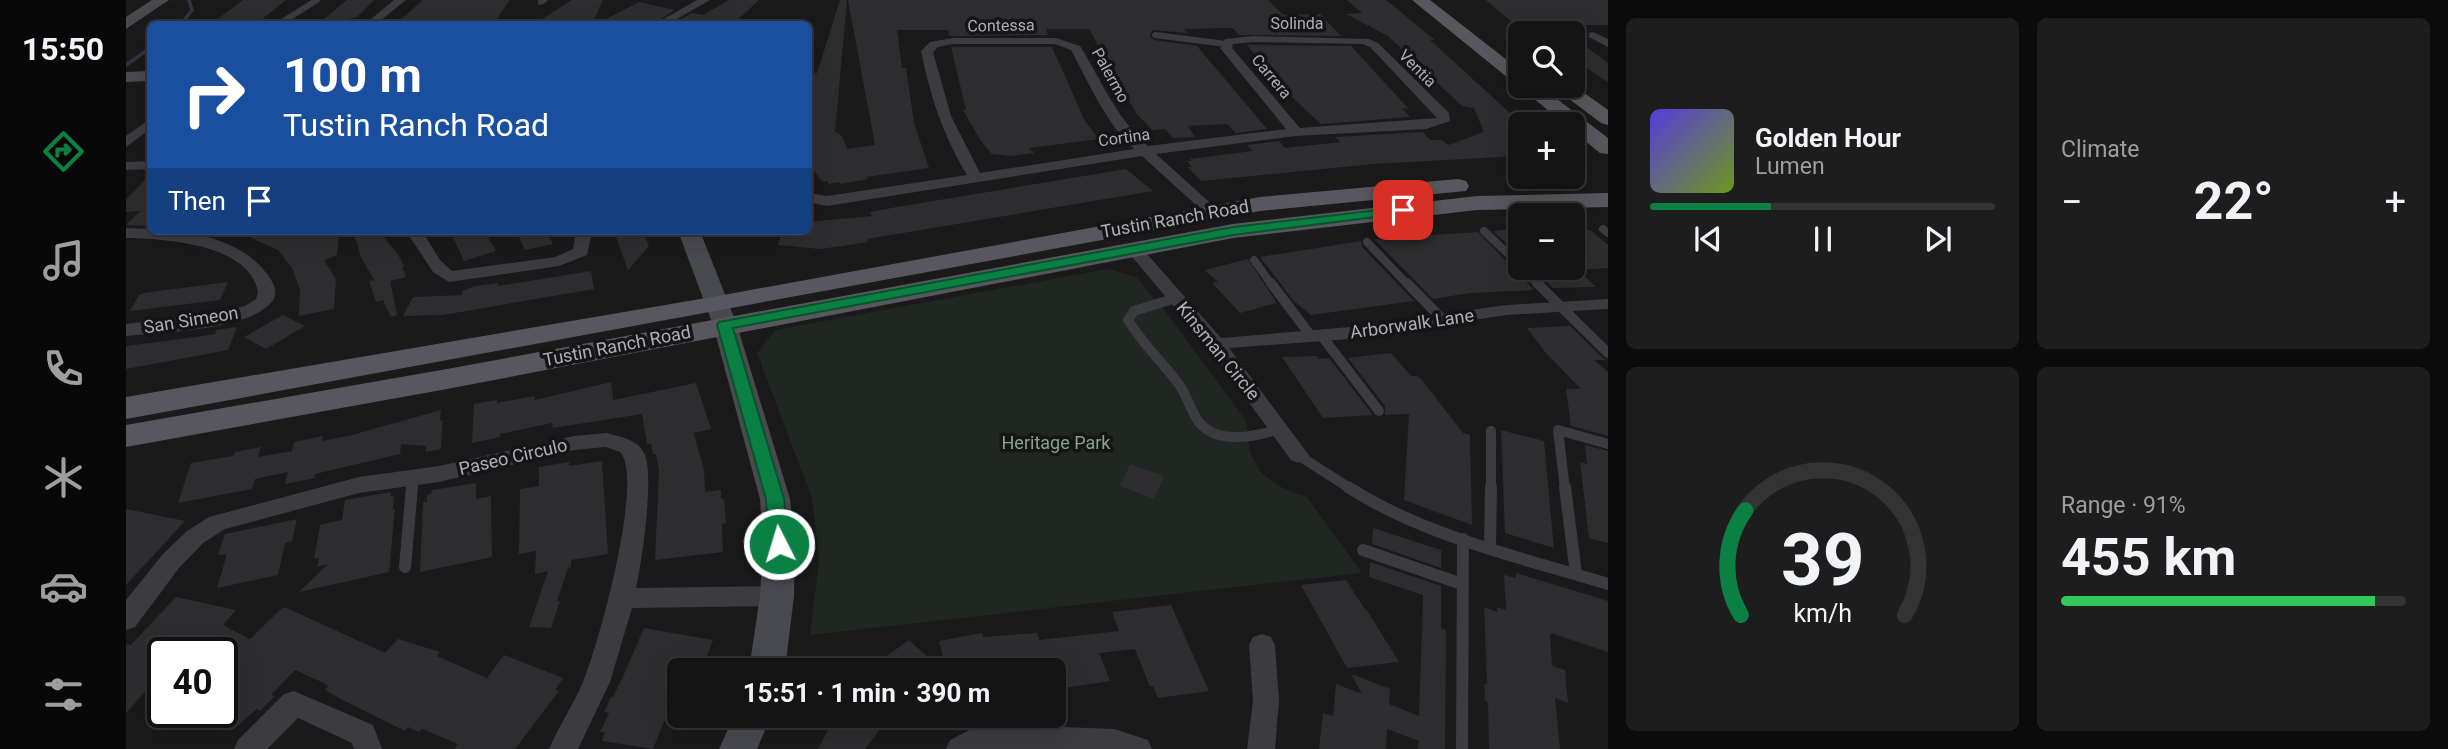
<!DOCTYPE html>
<meta charset="utf-8">
<style>
:root{--surface:#141414;--page:#1d1d1d;--text:#f1f3f6;--muted:#9d9ea0;--line:#333334;--accent:#0b8043}
body{margin:0;font-family:Roboto,sans-serif;background:var(--page);color:var(--text);height:100vh;display:flex;flex-direction:column;font-size:26px;white-space:nowrap}
*{box-sizing:border-box;margin:0}
p{font-size:23px;color:var(--muted)}
.icon{flex:none;width:38px;height:38px;fill:none;stroke:currentColor;stroke-width:2;stroke-linecap:round;stroke-linejoin:round}
.map{position:relative;flex:1;overflow:hidden}
.sheet{display:flex;flex-direction:column;gap:18px;padding:18px;background:#0b0b0b;width:840px}
.sheet>*{flex:none}
.banner{position:absolute;left:21px;top:21px;width:665px;height:214px;border-radius:10px;box-shadow:0 7px 28px #0002,0 0 0 2px var(--line);background:#1a4fa0;color:#fff;overflow:hidden}
.tools{position:absolute;left:1382px;top:21px;display:grid;gap:14px}
.tools a{display:grid;place-items:center;width:77px;height:77px;border-radius:10px;background:var(--surface);box-shadow:0 7px 28px #0002,0 0 0 2px var(--line);font-size:35px}
.speed{position:absolute;left:21px;top:637px;display:flex;gap:14px;font-size:35px;font-weight:700;text-align:center}
.speed>*{display:grid;place-content:center;width:91px;height:91px;border-radius:50%;background:var(--surface);box-shadow:0 7px 28px #0002,0 0 0 2px var(--line);line-height:1}
.speed .limit{border:4px solid #111;border-radius:10px;background:#fff;color:#111}
.pin{position:absolute;display:grid;place-items:center;width:60px;height:60px;color:#fff;margin:-30px;border-radius:14px;box-shadow:0 4px 10px #0006}
.me{position:absolute;width:77px;margin:-38px;rotate:355deg;stroke-linejoin:round;filter:drop-shadow(0 0 5px #0008)}
.turn{display:flex;align-items:center;gap:24px;height:147px;padding:0 21px;font-size:32px}
.turn .icon{width:91px;height:91px;stroke-width:2.5}
.turn b{display:block;font-size:49px;line-height:60px}
.then{display:flex;align-items:center;height:66px;padding:0 21px;background:#0003;gap:14px;font-size:26px}
.big{font-size:52px;font-weight:700;line-height:1.1}
.sheet .widget{flex:1;display:flex;flex-direction:column;justify-content:center;gap:10px;min-width:0;padding:0 24px;border-radius:10px;background:var(--page)}
.sheet .dial{align-items:center;gap:0}
.dial svg{height:182px;overflow:visible;fill:none;stroke:var(--line);stroke-width:7;stroke-linecap:round;text-anchor:middle}
.dial text{fill:var(--text);stroke:none}
.song{display:flex;align-items:center;gap:21px}
.cover{width:84px;height:84px;border-radius:10px;background:linear-gradient(135deg,hsl(250 70% 55%),hsl(80 70% 35%))}
.played{height:7px;border-radius:4px;background:linear-gradient(90deg,var(--accent) 35%,var(--line) 35%)}
.keys{display:flex;justify-content:space-around;direction:ltr}
.heat{display:flex;justify-content:space-between;align-items:center;font-size:38px;direction:ltr}
.charge{height:10px;border-radius:5px;background:linear-gradient(90deg,#34c759 91%,var(--line) 0)}
.sheet .tiles{flex:1;display:grid;gap:18px;grid-template-columns:repeat(2,1fr)}
.trip{position:absolute;left:541px;top:658px;width:399px;height:70px;border-radius:10px;background:var(--surface);box-shadow:0 7px 28px #0002,0 0 0 2px var(--line);font-weight:700;line-height:70px;text-align:center}
main{display:flex;flex:1;min-height:0}
.menu{display:flex;flex-direction:column;width:126px;justify-content:space-around;align-items:center;background:#080808;color:var(--muted)}
.menu .icon{width:49px;height:49px}
.menu .on{color:var(--accent)}
.menu b{font-size:32px;color:var(--text)}
.map>svg:first-child{display:block}
.green{fill:#202622}
.lines{fill:none;stroke-linecap:round;stroke-linejoin:round}
.stream{stroke:#31353e;stroke-width:3.5}
.building{fill:#2d2d2f}
.lane-far3{stroke:#3b3b40;stroke-width:6}
.lane-far2{stroke:#3b3b40;stroke-width:8}
.lane-far1{stroke:#3b3b40;stroke-width:10}
.lane{stroke:#3b3b40;stroke-width:12}
.street{fill:#3b3b40;fill-rule:evenodd}
.secondary{fill:#494950;fill-rule:evenodd}
.primary{fill:#58575f;fill-rule:evenodd}
.route{fill:#0b8043;stroke:#07532c;stroke-width:2}
.labels{text-anchor:middle;stroke-width:7;stroke-linejoin:round;paint-order:stroke}
.far-street-label{font-size:16px;fill:#aeaeb9;stroke:#151516}
.street-label{font-size:18px;fill:#aeaeb9;stroke:#151516}
.park-label{font-size:18px;fill:#87a28f;stroke:#151516}
</style>
<main>
<nav class="menu">
<b>15:50</b>
<svg class="icon on" aria-label="directions" viewBox="0 0 24 24"><path d="M12 3l9 9-9 9-9-9zM9 14v-3h6M13 9l2 2-2 2"/></svg>
<svg class="icon" aria-label="music" viewBox="0 0 24 24"><path d="M9 18V5l10-2v13"/><circle cx="6" cy="18" r="3"/><circle cx="16" cy="16" r="3"/></svg>
<svg class="icon" aria-label="phone" viewBox="0 0 24 24"><path d="M5 4h4l2 5-3 2q2 4 5 5l2-3 5 2v4C11 20 4 13 5 4z"/></svg>
<svg class="icon" aria-label="climate" viewBox="0 0 24 24"><path d="M12 3v18M4 7l16 10M4 17L20 7"/></svg>
<svg class="icon" aria-label="car" viewBox="0 0 24 24"><path d="M5 17H2v-5l4-1 3-4h7l3 4 3 1v5h-3M9 17h6M6 11h13"/><circle cx="7" cy="17" r="2"/><circle cx="17" cy="17" r="2"/></svg>
<svg class="icon" aria-label="filters" viewBox="0 0 24 24"><path d="M4 7h16M4 17h16"/><circle cx="9" cy="7" r="2"/><circle cx="15" cy="17" r="2"/></svg>
</nav>
<div class="map">
<svg width="1482" height="749" viewBox="0 0 1482 749">
<rect width="100%" height="100%" fill="#1a1a1b"/>
<path class="green" d="M981,269L1010,277L1043,316L1120,421L1124,453L1136,474L1157,488L1181,497L1236,573L684,635L693,561L686,498L631,353L649,330Z"/>
<g class="lines">
<g class="stream">
<path d="M55,24L66,10L63,0"/>
<path d="M0,65L24,48"/>
</g>
</g>
<g class="building">
<path d="M117,0H160L130,24H85Z"/>
<path d="M221,0H248L231,17L222,19L216,24H192Z"/>
<path d="M297,0H384L367,24H270Z"/>
<path d="M446,0H477L466,24H408Z"/>
<path d="M603,0H633L607,24H546L566,13L577,15Z"/>
<path d="M714,0H721L709,132L716,136L721,149L749,145L722,0H1142L1157,15L1194,14L1215,36L1113,35L1107,28H1100L1058,29L1061,33L1026,30L1024,37L1028,40L1071,46L1141,129L1110,133L1101,124L1062,126L1069,137L1047,138L1039,129L1026,130L1010,113L963,29H920L922,35L823,36L822,30H771L776,68H780L788,123L803,168L740,177L742,179L715,184L713,182L703,184L701,181L696,182L682,162V72L691,73Z"/>
<path d="M1221,0H1260L1309,40H1304L1396,124H1389L1395,132V150L1376,157L1247,164L1075,181L1062,167H1066L1061,161H1066L1064,159L1127,151L1121,145L1153,141L1159,148L1215,142L1209,137L1297,132L1304,140H1316L1322,145L1358,132L1348,108L1336,106L1262,36L1220,14L1236,13Z"/>
<path d="M1360,0H1482V25H1389Z"/>
<path d="M513,2L549,10L527,24H470Z"/>
<path d="M1447,37L1482,63V82L1447,59Z"/>
<path d="M1121,45L1225,46L1283,109L1276,108L1284,117L1195,124L1155,87Z"/>
<path d="M825,47H926L959,121L973,139L903,148L908,153L884,156L866,154L855,141L837,110H840Z"/>
<path d="M1000,169L1027,191L741,239L742,242L730,244L694,249L652,245L656,231H682V222L746,216L744,212L771,207Z"/>
<path d="M24,174V226L0,225L14,211L0,212V200Z"/>
<path d="M1395,228V257L1367,231Z"/>
<path d="M1447,230H1464L1482,245V268L1452,270L1470,287L1427,288L1405,268H1447Z"/>
<path d="M110,231H213L211,255L198,260L210,279L208,309L173,316L174,289L166,268L152,250Z"/>
<path d="M227,231L253,232L271,253L279,267H276L280,277L264,281L271,315L265,317L257,300L250,302L243,281L248,280L235,257Z"/>
<path d="M324,231H358L370,251L338,261Z"/>
<path d="M390,231H420L427,244L399,250Z"/>
<path d="M488,231H517L523,246L502,270Z"/>
<path d="M1352,232L1408,290L1344,293L1307,299L1248,239Z"/>
<path d="M1235,241L1236,247L1288,301L1185,315L1167,300L1134,257Z"/>
<path d="M1122,259L1151,303L1114,313L1086,283L1092,282L1079,270Z"/>
<path d="M465,271L468,289L317,315L277,316L287,297L336,295V291L350,286L372,283V286Z"/>
<path d="M102,282L94,300L4,311L13,295L17,293Z"/>
<path d="M157,315L179,326L140,349L118,337Z"/>
<path d="M1444,326L1479,360H1468L1482,372V436L1445,426L1440,389H1455L1419,352L1401,328Z"/>
<path d="M111,327L102,350L0,369V346L71,337L89,334L90,330Z"/>
<path d="M1265,353L1285,376H1291L1295,379L1337,433L1344,435L1346,525L1278,500L1283,414L1259,415V406L1222,358Z"/>
<path d="M1191,356L1192,359L1203,358L1247,415L1197,418L1156,357Z"/>
<path d="M485,382L487,400L570,383L585,429L568,433L578,471L579,492L595,490V499H598L600,523L596,524L597,552L529,560L533,470L530,454H527L525,444H521L516,414L427,428L426,423L374,434V437L346,443L348,404L371,400V403L408,396L409,400Z"/>
<path d="M315,410L314,421L317,420L315,449L300,452V446L275,444L274,454L189,474V478L159,484L162,472L129,479L126,489L52,503L65,463L107,456L109,452L135,447L132,457L166,451L168,442L197,436L196,441L226,435Z"/>
<path d="M1375,430L1418,441L1428,548L1379,533Z"/>
<path d="M1459,445L1482,451V543L1463,538L1454,462L1461,464Z"/>
<path d="M476,461L482,554L445,560V567L442,568L431,601H434L425,628L403,627L422,571L409,574L410,551L393,554L394,489L413,486V467L443,462V466Z"/>
<path d="M1004,464L1038,476L1028,499L994,486Z"/>
<path d="M350,483V499L365,496L366,557L294,572L297,502H301V495L305,494L306,490Z"/>
<path d="M265,492V496H268L267,509H269L263,572L173,592L202,564L191,567L193,558L188,559L194,525L216,520L219,500Z"/>
<path d="M0,509L59,521L0,585Z"/>
<path d="M171,519L166,541L159,543L152,575L91,588L101,554L92,555L99,534Z"/>
<path d="M1247,528L1315,550V568L1246,544Z"/>
<path d="M1244,562L1315,586V628L1320,630L1319,749H1292L1293,741L1261,729L1260,749H1193L1197,713L1207,716L1210,684L1236,694L1225,674L1264,689L1263,704L1293,716L1297,595L1243,577Z"/>
<path d="M1390,573L1482,601V652L1424,633L1426,666L1439,670L1442,703L1429,698L1434,749H1363L1362,703L1359,701L1358,683L1361,684L1358,607L1371,612V607L1380,610L1378,575L1390,578Z"/>
<path d="M1220,580L1240,611V609L1273,662L1221,668L1175,585Z"/>
<path d="M50,597L110,610L97,625L124,639L156,608H161L259,653L272,639L314,652L311,656L361,678L378,655L437,678L429,690L433,691L389,749H328L332,744L296,729L293,732L282,727L279,731L213,698L199,690L202,686L198,683L169,670L145,695L149,696L134,711L131,709L105,731L66,712H96V653H37V688L25,685L0,713V644L5,645Z"/>
<path d="M1045,605L1083,691L1032,698L1027,686L1024,687L1009,649L973,653L984,681L938,688L933,670H820L813,641L856,633L857,637L911,633L913,640L993,631L986,612Z"/>
<path d="M518,628L587,640L576,670H553V724L538,721L527,749L476,741L479,732H474L483,713L478,712L485,697H487L496,679Z"/>
<path d="M783,640L807,662L797,670H741Z"/>
<path d="M709,716H764L739,749H692Z"/>
</g>
<g class="lines">
<g class="lane-far3">
<path d="M153,24L191,0"/>
<path d="M1029,35L1100,44"/>
</g>
<g class="lane-far2">
<path d="M1477,229L1482,233"/>
<path d="M1358,231L1395,266"/>
<path d="M1241,242L1282,285"/>
<path d="M1128,260L1146,285"/>
<path d="M1396,268L1413,285"/>
</g>
<g class="lane-far1">
<path d="M1145,283L1185,336"/>
<path d="M1281,283L1316,319"/>
<path d="M1411,283L1482,353"/>
<path d="M1050,298L1008,311L1002,320C1016,343 1036,362 1052,383C1061,395 1064,409 1072,421C1090,445 1129,437 1153,429"/>
<path d="M1195,335L1253,411"/>
<path d="M1172,455L1225,489"/>
<path d="M286,489L287,477"/>
<path d="M1365,489V431"/>
<path d="M1439,489L1432,430L1482,444"/>
</g>
<g class="lane">
<path d="M1222,487C1300,537 1394,557 1482,584"/>
<path d="M1439,487L1450,574"/>
<path d="M1364,547L1365,487"/>
<path d="M1237,550L1336,584"/>
<path d="M279,567L286,487"/>
<path d="M1336,749L1337,539"/>
</g>
<g class="street">
<path d="M268,0H280L250,24H239Z"/>
<path d="M412,0H422L416,5L412,4Z"/>
<path d="M571,0H584L542,24H529Z"/>
<path d="M1467,32L1482,39V47L1463,37V33Z"/>
<path d="M1127,36L1243,39L1252,43L1323,113L1324,121L1300,129L1170,136L1030,154L1091,209L1094,212L1086,217L1081,215L1016,156L701,206L682,202V193L701,196L841,175C817,135 804,96 795,51L804,42L827,38H930L954,46C976,81 990,118 1022,146L1160,129L1094,48L1099,39ZM1127,42L1237,44L1244,47L1311,118L1174,128L1106,48L1107,44ZM827,44H929L945,50C964,85 979,122 1008,149L854,173L825,116L807,52L812,47Z"/>
<path d="M24,119V129L0,147V136Z"/>
<path d="M24,161V169L0,170V162Z"/>
<path d="M0,228C44,229 111,232 141,274C147,282 151,288 148,299C127,331 36,332 0,336V324L91,313L119,306L130,299L132,292C123,243 38,239 0,238Z"/>
<path d="M280,231H296L314,260L326,271L429,257L447,249L449,237L445,231H461L465,237L461,255L433,266L323,282L307,272Z"/>
<path d="M1008,244L1014,246L1095,338L1224,327L1380,305L1482,299V309L1380,315L1224,339L1103,348L1179,450L1183,455L1179,460L1172,463L1165,460L1083,348L1002,252L1000,249Z"/>
<path d="M481,433C494,437 511,439 518,453C529,473 516,562 510,588L651,586L660,589L663,596L660,603L651,606L506,608L484,682L452,749H423C433,726 447,705 457,682C472,647 519,478 494,452L480,447L448,450L313,482L233,493L99,529L77,543L53,568L9,627L0,630V600L37,554L61,531L83,517L233,477L313,466L448,436Z"/>
<path d="M1136,634L1145,637L1149,645L1153,701L1149,749H1121L1127,701L1123,645L1127,637Z"/>
<path d="M168,691L247,725L256,749H228L226,743L172,718L141,749H108L112,740L158,694Z"/>
<path d="M855,724L988,729L1022,740L1026,749H820L824,740Z"/>
</g>
<g class="secondary">
<path d="M26,0H43L0,29V17Z"/>
<path d="M24,71V81L0,82V72Z"/>
<path d="M552,231H574L611,325L664,499L669,544L668,596L659,670H623L634,596L637,544L634,499L587,325Z"/>
<path d="M608,716H645L631,749H593Z"/>
</g>
<g class="primary">
<path d="M1286,0H1304L1395,71V86H1414L1482,138V154L1474,153L1447,131V124H1439Z"/>
<path d="M1447,85L1482,110V125L1475,123L1426,86Z"/>
<path d="M1332,179L1340,181L1343,186L1340,191L1134,211L0,419V397L592,296L1134,197Z"/>
<path d="M1482,193V207L1351,210L1107,238L321,389L0,447V425L321,369L1107,224L1351,196Z"/>
</g>
</g>
<path class="route" d="M1277,207L1283,210L1281,213L1107,235L607,328L658,499L663,544L660,550L653,552L646,550L643,544L640,499L591,325L593,322L1107,227Z"/>
<g class="labels">
<g class="far-street-label">
<text x="1171" y="29">Solinda</text>
<text transform="translate(875 25) rotate(-1)" y="6">Contessa</text>
<text transform="translate(1292 68) rotate(45)" y="6">Ventia</text>
<text transform="translate(985 75) rotate(61)" y="6">Palermo</text>
<text transform="translate(1146 76) rotate(50)" y="6">Carrera</text>
<text transform="translate(998 137) rotate(-8)" y="6">Cortina</text>
</g>
<g class="street-label">
<text transform="translate(1049 219) rotate(-10)" y="6">Tustin Ranch Road</text>
<text transform="translate(65 320) rotate(-9)" y="6">San Simeon</text>
<text transform="translate(1286 324) rotate(-8)" y="6">Arborwalk Lane</text>
<text transform="translate(491 346) rotate(-11)" y="6">Tustin Ranch Road</text>
<text transform="translate(1092 351) rotate(51)" y="6">Kinsman Circle</text>
<text transform="translate(387 457) rotate(-13)" y="6">Paseo Circulo</text>
</g>
<g class="park-label">
<text x="930" y="449">Heritage Park</text>
</g>
</g>
</svg>
<div class="tools">
<a><svg class="icon" aria-label="search" viewBox="0 0 24 24"><circle cx="10" cy="10" r="6"/><path d="M15 15l6 6"/></svg></a>
<a>+</a>
<a>−</a>
</div>
<div class="speed"><div class="limit">40</div></div>
<div class="pin" style="left:1277px;top:210px;background:#d93025"><svg class="icon" aria-label="arrive" viewBox="0 0 24 24"><path d="M6 21V4h12l-3 4 3 4H6"/></svg></div>
<svg class="me" style="left:653px;top:544px" viewBox="-20 -20 40 40"><circle r="17" fill="#0b8043" stroke="#fff" stroke-width="3"/><path d="M0-11L8 9 0 5-8 9z" fill="#fff"/></svg>
<div class="trip">15:51 · 1 min · 390 m</div>
<div class="banner">
<div class="turn"><svg class="icon" aria-label="right" viewBox="0 0 24 24"><path d="M7 20v-9h11M14 6l5 5-5 5"/></svg><div><b>100 m</b>Tustin Ranch Road</div></div>
<div class="then">Then<svg class="icon" aria-label="arrive" viewBox="0 0 24 24"><path d="M6 21V4h12l-3 4 3 4H6"/></svg></div>
</div>
</div>
<section class="sheet">
<div class="tiles">
<div class="widget">
<div class="song"><i class="cover"></i><div><b>Golden Hour</b><p>Lumen</p></div></div>
<div class="played"></div>
<div class="keys"><svg class="icon" aria-label="previous" viewBox="0 0 24 24"><path d="M18 5L8 12l10 7zM5 5v14"/></svg><svg class="icon" aria-label="pause" viewBox="0 0 24 24"><path d="M8 5v14M16 5v14"/></svg><svg class="icon" aria-label="next" viewBox="0 0 24 24"><path d="M6 5l10 7-10 7zM19 5v14"/></svg></div>
</div>
<div class="widget"><p>Climate</p>
<div class="heat"><a>−</a><b class="big">22°</b><a>+</a></div>
</div>
<div class="widget dial"><svg viewBox="0 0 100 80">
<path d="M14 69A42 42 0 1 1 86 69"/>
<path d="M14 69A42 42 0 0 1 16 23" stroke="#0b8043"/>
<text x="50" y="56" font-size="32" font-weight="700">39</text>
<text x="50" y="72" font-size="11">km/h</text>
</svg></div>
<div class="widget"><p>Range · 91%</p><b class="big">455 km</b><div class="charge"></div></div>
</div>
</section>
</main>
